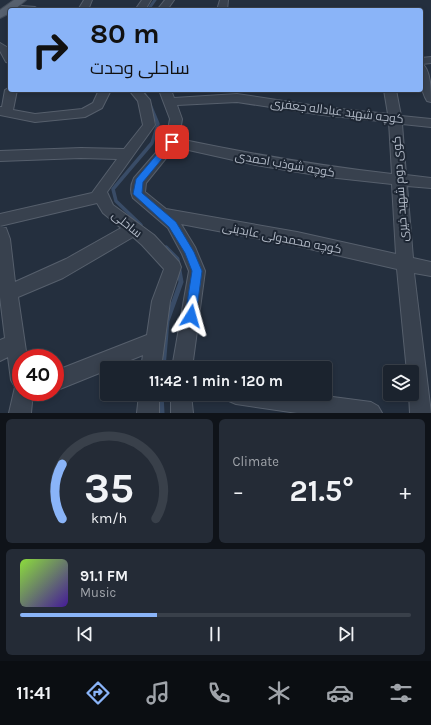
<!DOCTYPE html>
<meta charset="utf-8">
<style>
:root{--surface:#1b232e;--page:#242b36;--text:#f1f3f6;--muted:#a0a4aa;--line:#39404a;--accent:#8ab4f8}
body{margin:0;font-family:Karla,Cairo,sans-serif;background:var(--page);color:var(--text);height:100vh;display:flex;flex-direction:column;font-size:15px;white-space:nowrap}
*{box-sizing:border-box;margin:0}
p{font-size:13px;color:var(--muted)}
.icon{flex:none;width:22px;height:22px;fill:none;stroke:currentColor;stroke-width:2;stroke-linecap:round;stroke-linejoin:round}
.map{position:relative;height:413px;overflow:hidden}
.side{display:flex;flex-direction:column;gap:6px;padding:6px;background:#0f1319;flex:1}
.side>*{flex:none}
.banner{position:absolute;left:8px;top:8px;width:415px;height:84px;border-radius:4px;box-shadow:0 2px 6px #0003,0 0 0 1px var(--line);background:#8ab4f8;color:#111;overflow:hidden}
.tools{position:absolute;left:383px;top:365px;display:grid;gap:8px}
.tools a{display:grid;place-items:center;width:36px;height:36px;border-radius:4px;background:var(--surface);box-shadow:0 2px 6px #0003,0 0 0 1px var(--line);font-size:20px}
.speed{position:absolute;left:12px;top:349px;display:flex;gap:8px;font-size:20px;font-weight:700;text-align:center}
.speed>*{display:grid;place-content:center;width:52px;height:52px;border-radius:50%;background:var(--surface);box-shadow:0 2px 6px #0003,0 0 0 1px var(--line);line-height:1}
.speed .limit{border:6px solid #d22;background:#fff;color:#111}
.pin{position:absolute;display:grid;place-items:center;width:34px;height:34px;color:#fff;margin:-17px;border-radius:8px;box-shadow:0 2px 6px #0006}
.me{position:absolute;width:44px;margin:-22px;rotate:8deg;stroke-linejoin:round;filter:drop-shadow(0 0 3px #0008)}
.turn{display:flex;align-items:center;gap:14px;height:84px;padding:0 16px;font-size:18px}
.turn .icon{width:52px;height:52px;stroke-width:2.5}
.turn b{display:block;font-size:28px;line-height:34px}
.big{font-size:30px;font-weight:700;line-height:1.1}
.side .card{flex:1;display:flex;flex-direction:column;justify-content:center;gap:6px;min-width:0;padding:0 14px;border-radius:6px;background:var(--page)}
.side .dial{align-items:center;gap:0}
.dial svg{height:104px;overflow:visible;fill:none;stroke:var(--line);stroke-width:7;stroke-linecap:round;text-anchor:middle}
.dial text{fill:var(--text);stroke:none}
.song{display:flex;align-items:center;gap:12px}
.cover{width:48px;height:48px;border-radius:6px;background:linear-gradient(135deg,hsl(90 70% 55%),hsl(260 70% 35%))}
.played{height:4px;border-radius:2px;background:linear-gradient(90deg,var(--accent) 35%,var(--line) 35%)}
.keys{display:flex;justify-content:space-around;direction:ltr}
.heat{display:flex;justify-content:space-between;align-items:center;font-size:22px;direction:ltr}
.side .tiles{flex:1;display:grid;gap:6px;grid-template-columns:1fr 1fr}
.card:last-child{grid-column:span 2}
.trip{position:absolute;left:100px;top:361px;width:232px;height:40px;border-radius:4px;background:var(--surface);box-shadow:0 2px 6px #0003,0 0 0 1px var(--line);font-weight:700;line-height:40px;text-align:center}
.tab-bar{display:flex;height:64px;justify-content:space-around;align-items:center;background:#0b0e12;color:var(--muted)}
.tab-bar .icon{width:28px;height:28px}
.tab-bar .selected{color:var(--accent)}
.tab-bar b{font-size:18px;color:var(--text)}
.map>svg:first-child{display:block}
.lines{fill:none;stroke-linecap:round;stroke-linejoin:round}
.stream-far2{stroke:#394c67;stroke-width:3}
.stream-far1{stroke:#394c67;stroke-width:3.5}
.stream{stroke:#394c67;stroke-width:5}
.minor-casing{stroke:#565f6c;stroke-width:2}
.major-casing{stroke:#414a57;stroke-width:2}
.minor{fill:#38414e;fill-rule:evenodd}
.major{fill:#56606e;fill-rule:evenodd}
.route{fill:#1a73e8;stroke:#114b97}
.labels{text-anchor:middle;stroke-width:4;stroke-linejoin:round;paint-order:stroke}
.street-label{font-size:12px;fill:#b4bcc9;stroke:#1d2633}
</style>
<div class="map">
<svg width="431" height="413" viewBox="0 0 431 413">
<rect width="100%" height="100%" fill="#242f3e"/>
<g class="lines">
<g class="stream-far2">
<path d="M148,10L155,0"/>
<path d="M143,90L148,101"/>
</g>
<path class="stream-far1" d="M141,225L116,201L113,189L152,143L158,124L148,100"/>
<g class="stream">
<path d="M163,368L167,321L181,282L177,259L166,248"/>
<path d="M161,394L162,413"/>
</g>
<g class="minor-casing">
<g id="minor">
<path d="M84,0H92L88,10H78Z"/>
<path d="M142,0H151L145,10H135Z"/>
<path d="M165,0H174L167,10H157Z"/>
<path d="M220,0H228L227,10H217Z"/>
<path d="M10,5L35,7L40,10H7L5,8L7,6Z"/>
<path d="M0,43L10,49V63L6,62L0,51Z"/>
<path d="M431,57V63L422,64C431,69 431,91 431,102L427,101C419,88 421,72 421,58Z"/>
<path d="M10,87V90H17L13,110L35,114L82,109L93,103L99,90H111L102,108L85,117L35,122L0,115V107H2L5,90Z"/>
<path d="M129,90H141L150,100L155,125L107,192L113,205L154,235L179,262L181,267L170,301L161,368H141L143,355L111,368H107V370L55,391V371L147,335L152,301L164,269L142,245L133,237L63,278L18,297L27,358H21V392H33L31,413H9L15,387L11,380L8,357L0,361V340L5,338L0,297V226L6,228L10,239L15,282L66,259L121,228L103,213L97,203L0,226V214L92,193L117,159L81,158L0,161V151L81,148L124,149L143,125L138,101Z"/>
<path d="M159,90H171L174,98L237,94L323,107L388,114L384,90H396L401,116L431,119V127L402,124L406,175L431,178V188L407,186L413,258L431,262V276L414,273L431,413H410L409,394H412V372H407L397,269L297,246L181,224L195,247L205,271L192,368H172L189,271L182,254L168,228L133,198C130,192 131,184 134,178L166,141L170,119ZM237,102L323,115L389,122L392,174C319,166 251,154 179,139L182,119L177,105ZM175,147L256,165L328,177L392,184L396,254L297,232L166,209L145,192L146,183Z"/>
<path d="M139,394H159V413H137Z"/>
<path d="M171,394H191L193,413H171Z"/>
<path d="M226,394H310L371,402L378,406L382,413H297L236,404L229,401Z"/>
</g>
</g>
<g class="major-casing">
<path id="major" d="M14,0H26L14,10H10V13L0,18V10Z"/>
</g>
<use href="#minor" class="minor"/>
<use href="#major" class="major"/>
</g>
<path class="route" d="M172,139L176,142L143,182L142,193L176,222L194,252L202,271L196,316L195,320L191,321L187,320L185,316L192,271L185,253L169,227L133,194L136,179L169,140Z"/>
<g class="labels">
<g class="street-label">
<text transform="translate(337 111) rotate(7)" y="4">کوچه شهید عباداله جعفری</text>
<text transform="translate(285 164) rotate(10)" y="4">کوچه شوذب احمدی</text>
<text transform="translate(400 189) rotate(-94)" y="4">کوی دوم شهید خیری</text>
<text transform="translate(127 224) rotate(39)" y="4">ساحلی</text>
<text transform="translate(282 238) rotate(11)" y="4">کوچه محمدولی عابدینی</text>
</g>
</g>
</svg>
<div class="tools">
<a><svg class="icon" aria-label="layers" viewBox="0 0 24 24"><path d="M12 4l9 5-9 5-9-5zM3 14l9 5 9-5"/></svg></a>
</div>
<div class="speed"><div class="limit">40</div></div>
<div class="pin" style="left:172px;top:142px;background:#d93025"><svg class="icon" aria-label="arrive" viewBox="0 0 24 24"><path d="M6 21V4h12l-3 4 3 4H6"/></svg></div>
<svg class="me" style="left:191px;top:316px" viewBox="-20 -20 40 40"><path d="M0-17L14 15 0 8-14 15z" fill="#1a73e8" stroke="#fff" stroke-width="4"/></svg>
<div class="trip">11:42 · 1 min · 120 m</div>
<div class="banner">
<div class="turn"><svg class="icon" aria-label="right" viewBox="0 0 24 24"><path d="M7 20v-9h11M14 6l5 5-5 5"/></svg><div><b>80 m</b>ساحلی وحدت</div></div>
</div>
</div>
<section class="side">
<div class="tiles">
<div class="card dial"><svg viewBox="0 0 100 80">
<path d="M14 69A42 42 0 1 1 86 69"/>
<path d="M14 69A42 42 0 0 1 14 27" stroke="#8ab4f8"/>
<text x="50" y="56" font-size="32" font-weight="700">35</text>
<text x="50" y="72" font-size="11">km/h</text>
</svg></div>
<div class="card"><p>Climate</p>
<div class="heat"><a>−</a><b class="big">21.5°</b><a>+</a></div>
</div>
<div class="card">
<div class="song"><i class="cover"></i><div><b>91.1 FM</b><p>Music</p></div></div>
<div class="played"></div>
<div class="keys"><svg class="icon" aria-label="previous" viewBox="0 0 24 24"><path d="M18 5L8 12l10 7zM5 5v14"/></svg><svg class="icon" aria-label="pause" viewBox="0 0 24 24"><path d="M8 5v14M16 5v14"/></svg><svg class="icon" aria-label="next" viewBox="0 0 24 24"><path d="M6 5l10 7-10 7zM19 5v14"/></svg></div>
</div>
</div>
</section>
<nav class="tab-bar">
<b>11:41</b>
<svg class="icon selected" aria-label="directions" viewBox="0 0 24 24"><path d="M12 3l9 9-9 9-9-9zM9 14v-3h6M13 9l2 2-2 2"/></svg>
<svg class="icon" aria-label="music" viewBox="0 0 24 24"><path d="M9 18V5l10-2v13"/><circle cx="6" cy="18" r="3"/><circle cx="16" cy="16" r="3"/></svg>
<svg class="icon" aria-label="phone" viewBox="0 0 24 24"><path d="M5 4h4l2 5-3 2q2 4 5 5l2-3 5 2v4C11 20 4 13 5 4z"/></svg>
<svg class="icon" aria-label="climate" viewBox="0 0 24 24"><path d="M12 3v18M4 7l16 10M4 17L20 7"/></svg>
<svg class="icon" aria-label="car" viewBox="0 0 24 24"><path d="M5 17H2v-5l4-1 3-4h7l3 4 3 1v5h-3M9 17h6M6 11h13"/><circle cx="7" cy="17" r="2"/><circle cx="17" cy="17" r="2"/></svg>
<svg class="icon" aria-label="filters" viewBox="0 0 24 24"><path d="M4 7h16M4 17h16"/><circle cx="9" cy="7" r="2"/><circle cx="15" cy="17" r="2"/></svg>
</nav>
